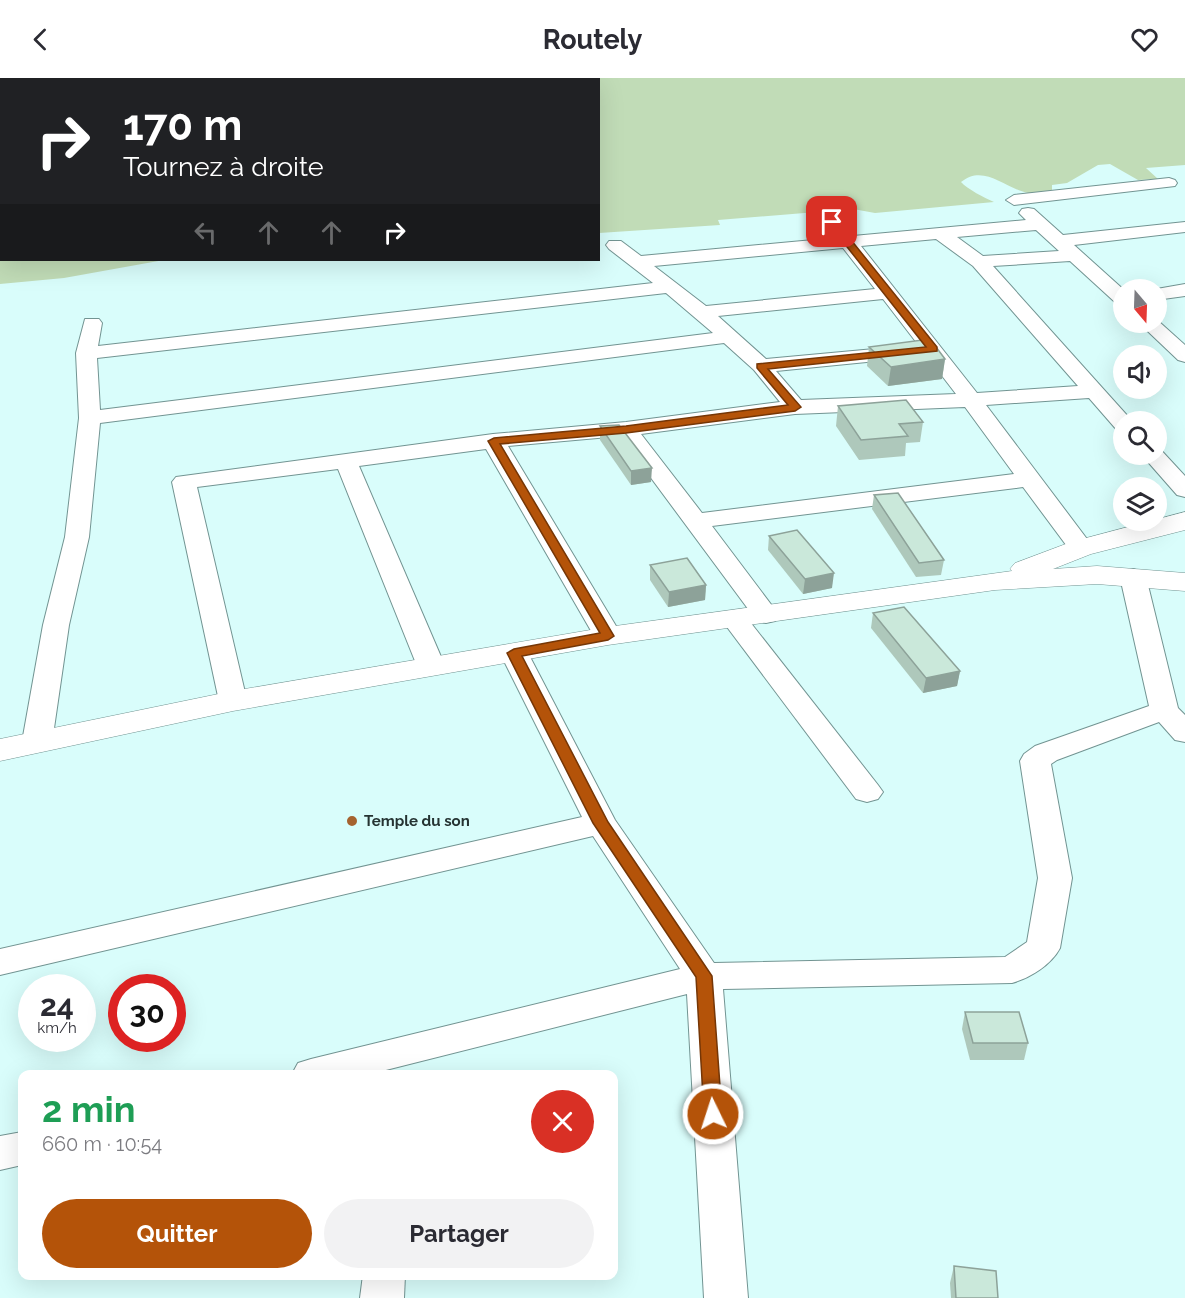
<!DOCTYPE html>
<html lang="fr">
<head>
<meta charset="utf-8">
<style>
  body { margin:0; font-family:Raleway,sans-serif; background:#f2f2f3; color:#2b2b33; height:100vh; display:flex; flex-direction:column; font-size:22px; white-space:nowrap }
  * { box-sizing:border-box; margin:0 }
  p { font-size:20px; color:#7c7c81 }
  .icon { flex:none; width:33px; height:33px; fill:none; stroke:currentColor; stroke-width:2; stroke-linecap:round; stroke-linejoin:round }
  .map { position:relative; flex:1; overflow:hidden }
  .panel { position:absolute; left:18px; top:992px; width:600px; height:210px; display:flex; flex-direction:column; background:#fff; border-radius:12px; box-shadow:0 6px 24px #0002 }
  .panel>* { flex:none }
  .top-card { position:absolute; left:0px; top:0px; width:600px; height:183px; box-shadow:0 6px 24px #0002; background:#202124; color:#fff; overflow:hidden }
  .needle { width:39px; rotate:161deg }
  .controls { position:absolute; left:1113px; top:201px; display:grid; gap:12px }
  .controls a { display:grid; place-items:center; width:54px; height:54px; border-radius:50%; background:#fff; box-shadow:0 6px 24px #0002; font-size:30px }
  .speed { position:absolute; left:18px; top:896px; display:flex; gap:12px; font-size:30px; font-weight:700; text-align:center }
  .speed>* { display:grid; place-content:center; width:78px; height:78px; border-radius:50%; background:#fff; box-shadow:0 6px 24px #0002; line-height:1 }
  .speed small { font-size:15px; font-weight:400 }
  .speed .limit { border:9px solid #d22; background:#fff; color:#111 }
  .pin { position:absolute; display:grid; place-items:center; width:51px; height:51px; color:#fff; margin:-26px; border-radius:12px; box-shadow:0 3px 9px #0006 }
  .me { position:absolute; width:66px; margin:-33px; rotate:356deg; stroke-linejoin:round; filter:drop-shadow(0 0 4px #0008) }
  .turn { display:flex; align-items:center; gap:21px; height:126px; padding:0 24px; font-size:27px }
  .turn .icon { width:78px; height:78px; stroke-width:2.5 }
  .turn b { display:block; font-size:42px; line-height:51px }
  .lanes { display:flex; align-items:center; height:57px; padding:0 24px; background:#0003; justify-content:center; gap:30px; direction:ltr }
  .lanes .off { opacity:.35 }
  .round { display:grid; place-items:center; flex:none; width:63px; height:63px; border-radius:32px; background:#f2f2f3 }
  .overview { display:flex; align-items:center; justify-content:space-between; height:102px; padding:0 24px }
  h1 { font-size:36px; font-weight:700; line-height:45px; color:#1e9e55 }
  .action { display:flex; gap:12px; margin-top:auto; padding:12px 24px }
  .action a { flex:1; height:69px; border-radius:36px; background:#b45309; color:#fff; font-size:24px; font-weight:700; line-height:69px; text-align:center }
  .action a+a { background:#f2f2f3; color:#2b2b33 }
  header { display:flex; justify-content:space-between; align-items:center; height:78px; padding:0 24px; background:#fff; font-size:27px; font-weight:700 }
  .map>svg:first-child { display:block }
</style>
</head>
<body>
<header><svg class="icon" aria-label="back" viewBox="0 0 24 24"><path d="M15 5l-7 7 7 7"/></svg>Routely<svg class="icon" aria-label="heart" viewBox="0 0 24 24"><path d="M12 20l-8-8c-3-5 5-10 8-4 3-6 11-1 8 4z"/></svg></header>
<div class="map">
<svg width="1185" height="1220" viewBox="0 0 1185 1220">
  <rect width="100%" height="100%" fill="#d9fdfb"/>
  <!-- green -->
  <g fill="#c1dcb7">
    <path d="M557 0H1185V87L1146 90 1158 101 1138 102 1110 86 1098 87 1067 105 1052 107V113C1045 114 1035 117 1028 115 1006 111 984 85 961 104 967 111 985 120 994 124L875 135 853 131 718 142 720 147 599 155 598 2H537Z"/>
    <polygon points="0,28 2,182 164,182 64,200 0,206"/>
  </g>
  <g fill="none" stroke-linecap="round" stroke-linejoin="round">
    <!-- street casing -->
    <g stroke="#729492" stroke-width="2">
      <g id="street">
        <polygon points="43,0 57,0 42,2"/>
        <rect x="141" y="0" width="14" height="2"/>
        <polygon points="1169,100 1175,102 1177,105 1175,108 1014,127 1006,122 1014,117"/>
        <path d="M1028 130 1034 131 1063 157 1185 144V154L1074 167 1124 212V228L1117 226 1070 183 993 188 1133 344H1124V353L1116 351 1089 320 986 327 1090 465 1094 470 1090 475 1081 478 1072 475 1023 409 712 448 779 537 775 543 766 545 757 543 620 358 508 368 622 558 618 564 608 566 598 564 594 558 486 371 359 388 445 588 441 594 431 596 421 594 417 588 338 391 197 409 247 623 243 629 233 632 223 629 219 623 172 404 176 399 493 356 626 344 780 324 754 292 724 265 100 345 89 459 69 547 52 664 48 671 37 673 26 671 22 664 43 547 65 459 79 340 76 275 85 241H99L102 245 98 268 653 205 609 171 606 167 609 163H621L641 178 835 160 823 144 826 140C840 137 845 149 853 158L1026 142 1019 135 1022 131ZM1036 152 1059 173 983 178 957 159ZM936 161 973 188 1078 308 977 315 861 168ZM843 170 875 211 706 228 654 188ZM666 215 713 255 100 332 97 280ZM883 221 956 316 801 322 776 293 907 280 914 278 917 274 914 270 907 268 766 281 718 238ZM965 329 1014 396 702 435 641 356 795 336Z"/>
        <polygon points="1185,206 1185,218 1156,222 1156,212 1151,212"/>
        <polygon points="1156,241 1185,267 1185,284 1178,282 1138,244 1156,244"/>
        <polygon points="1156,370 1160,371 1185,398 1185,419 1177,417 1141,376 1156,376"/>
        <path d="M1133 491 1142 494 1146 499 1178 630 1185 637V664L1175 662 1159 644 1057 682 1051 686 1072 800 1060 870C1051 887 1030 900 1012 905L723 911 748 1220H704L687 916 370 996H292L298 985 311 981 680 891 593 758 0 897V871L582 739 500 575 504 569 514 567 524 569 528 575 615 742 714 885 1005 879 1027 864 1038 800 1020 683 1024 676 1035 668 1149 628 1120 499 1124 494Z"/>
        <polygon points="734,533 743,535 878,707 883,714 878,721 867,724 856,721 721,541 725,535"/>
        <polygon points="22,1054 22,1087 0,1092 0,1058"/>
        <polygon points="363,1197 405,1197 404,1220 360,1220"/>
      </g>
    </g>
    <!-- secondary casing -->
    <g stroke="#729492" stroke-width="1">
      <polygon id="secondary" points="1185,434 1185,452 1091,476 1053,491 1097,488 1185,495 1185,513 1097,506 995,512 608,567 233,633 0,683 0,661 233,613 608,549 1012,493 1010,491 1015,485 1071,464"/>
    </g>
    <!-- street -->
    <use href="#street" fill="#fff" fill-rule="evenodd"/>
    <!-- secondary -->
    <use href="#secondary" fill="#fff" fill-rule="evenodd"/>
  </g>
  <!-- wall -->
  <g fill="#aec8bb">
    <polygon points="869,269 945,281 942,301 888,308 867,288"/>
    <polygon points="838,328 923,344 920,364 906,365 905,378 859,382 836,348"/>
    <polygon points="600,348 651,404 631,407 600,362"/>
    <polygon points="874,417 944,482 941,497 916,499 872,431"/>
    <polygon points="769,458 832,510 803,516 768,472"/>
    <polygon points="650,487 706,507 705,522 668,529 650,502"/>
    <polygon points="873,535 960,593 957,608 923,615 871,550"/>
    <polygon points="965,934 1028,965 1024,982 970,982 962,951"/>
    <polygon points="954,1188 998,1220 951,1220 950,1205"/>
  </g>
  <!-- shaded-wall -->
  <g fill="#8da299">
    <polygon points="945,281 942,301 888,308 891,289"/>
    <polygon points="652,390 651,404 631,407 631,393"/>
    <polygon points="834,495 832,510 803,516 805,501"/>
    <polygon points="706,507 705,522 668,529 669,514"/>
    <polygon points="960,593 957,608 923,615 926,600"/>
  </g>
  <!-- building -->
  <g fill="#cae8da" stroke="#8da299" stroke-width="1.5">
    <polygon points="930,261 945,281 891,289 869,269"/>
    <polygon points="906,322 923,344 899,346 908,358 861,362 838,328"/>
    <polygon points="619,347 652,390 631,393 600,348"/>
    <polygon points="898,415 944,482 919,485 874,417"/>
    <polygon points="797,452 834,495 805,501 769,458"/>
    <polygon points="687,480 706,507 669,514 650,487"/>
    <polygon points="904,529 960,593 926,600 873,535"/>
    <polygon points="965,934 1019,934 1028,965 973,965"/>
    <polygon points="954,1188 996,1193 998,1220 956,1220"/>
  </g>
  <!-- route -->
  <polygon fill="#b45309" stroke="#753606" stroke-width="1.5" points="829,142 835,142 937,269 937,273 768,291 801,329 795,333 626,355 500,366 614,558 608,562 522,578 608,744 712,898 722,1036 720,1041 713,1043 707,1041 704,1036 696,899 593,745 507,575 514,571 600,555 488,363 494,360 626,348 788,327 757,290 757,286 926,269 829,146"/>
  <!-- markers -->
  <circle fill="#a5632f" stroke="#d9fdfb" stroke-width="2" cx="352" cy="743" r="6"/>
  <g text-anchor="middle" stroke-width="5" stroke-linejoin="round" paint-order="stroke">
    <!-- poi labels -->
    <g font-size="15" font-weight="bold" fill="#253332" stroke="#d9fdfb" text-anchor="start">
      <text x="364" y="748">Temple du son</text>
    </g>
  </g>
</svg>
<div class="controls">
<a><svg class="needle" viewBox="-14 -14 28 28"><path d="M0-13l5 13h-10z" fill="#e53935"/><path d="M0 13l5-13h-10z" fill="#7c7c81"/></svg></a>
<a><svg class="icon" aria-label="sound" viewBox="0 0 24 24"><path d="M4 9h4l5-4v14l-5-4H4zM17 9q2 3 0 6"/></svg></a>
<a><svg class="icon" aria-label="search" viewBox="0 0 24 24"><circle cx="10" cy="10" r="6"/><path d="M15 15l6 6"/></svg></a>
<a><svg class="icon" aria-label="layers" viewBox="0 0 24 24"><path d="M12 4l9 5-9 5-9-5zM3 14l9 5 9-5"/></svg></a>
</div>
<div class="speed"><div>24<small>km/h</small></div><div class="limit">30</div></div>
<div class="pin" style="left:832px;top:144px;background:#d93025"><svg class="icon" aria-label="arrive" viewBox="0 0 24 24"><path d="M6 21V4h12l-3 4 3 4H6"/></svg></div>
<svg class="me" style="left:713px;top:1036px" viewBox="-20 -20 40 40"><circle r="17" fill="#b45309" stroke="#fff" stroke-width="3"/><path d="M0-11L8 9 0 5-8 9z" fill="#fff"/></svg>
<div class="top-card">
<div class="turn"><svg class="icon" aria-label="right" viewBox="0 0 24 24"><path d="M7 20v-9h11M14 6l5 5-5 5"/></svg><div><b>170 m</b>Tournez à droite</div></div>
<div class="lanes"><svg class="icon off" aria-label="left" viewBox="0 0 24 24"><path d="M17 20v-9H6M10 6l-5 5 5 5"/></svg><svg class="icon off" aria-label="ahead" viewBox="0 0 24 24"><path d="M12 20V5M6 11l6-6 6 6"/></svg><svg class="icon off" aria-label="ahead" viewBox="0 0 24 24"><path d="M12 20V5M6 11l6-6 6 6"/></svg><svg class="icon" aria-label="right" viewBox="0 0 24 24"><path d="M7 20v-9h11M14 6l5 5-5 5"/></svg></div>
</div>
<section class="panel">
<div class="overview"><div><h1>2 min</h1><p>660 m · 10:54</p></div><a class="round" style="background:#d93025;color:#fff"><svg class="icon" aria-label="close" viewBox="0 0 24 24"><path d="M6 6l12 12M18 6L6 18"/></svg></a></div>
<div class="action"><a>Quitter</a><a>Partager</a></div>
</section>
</div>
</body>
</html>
